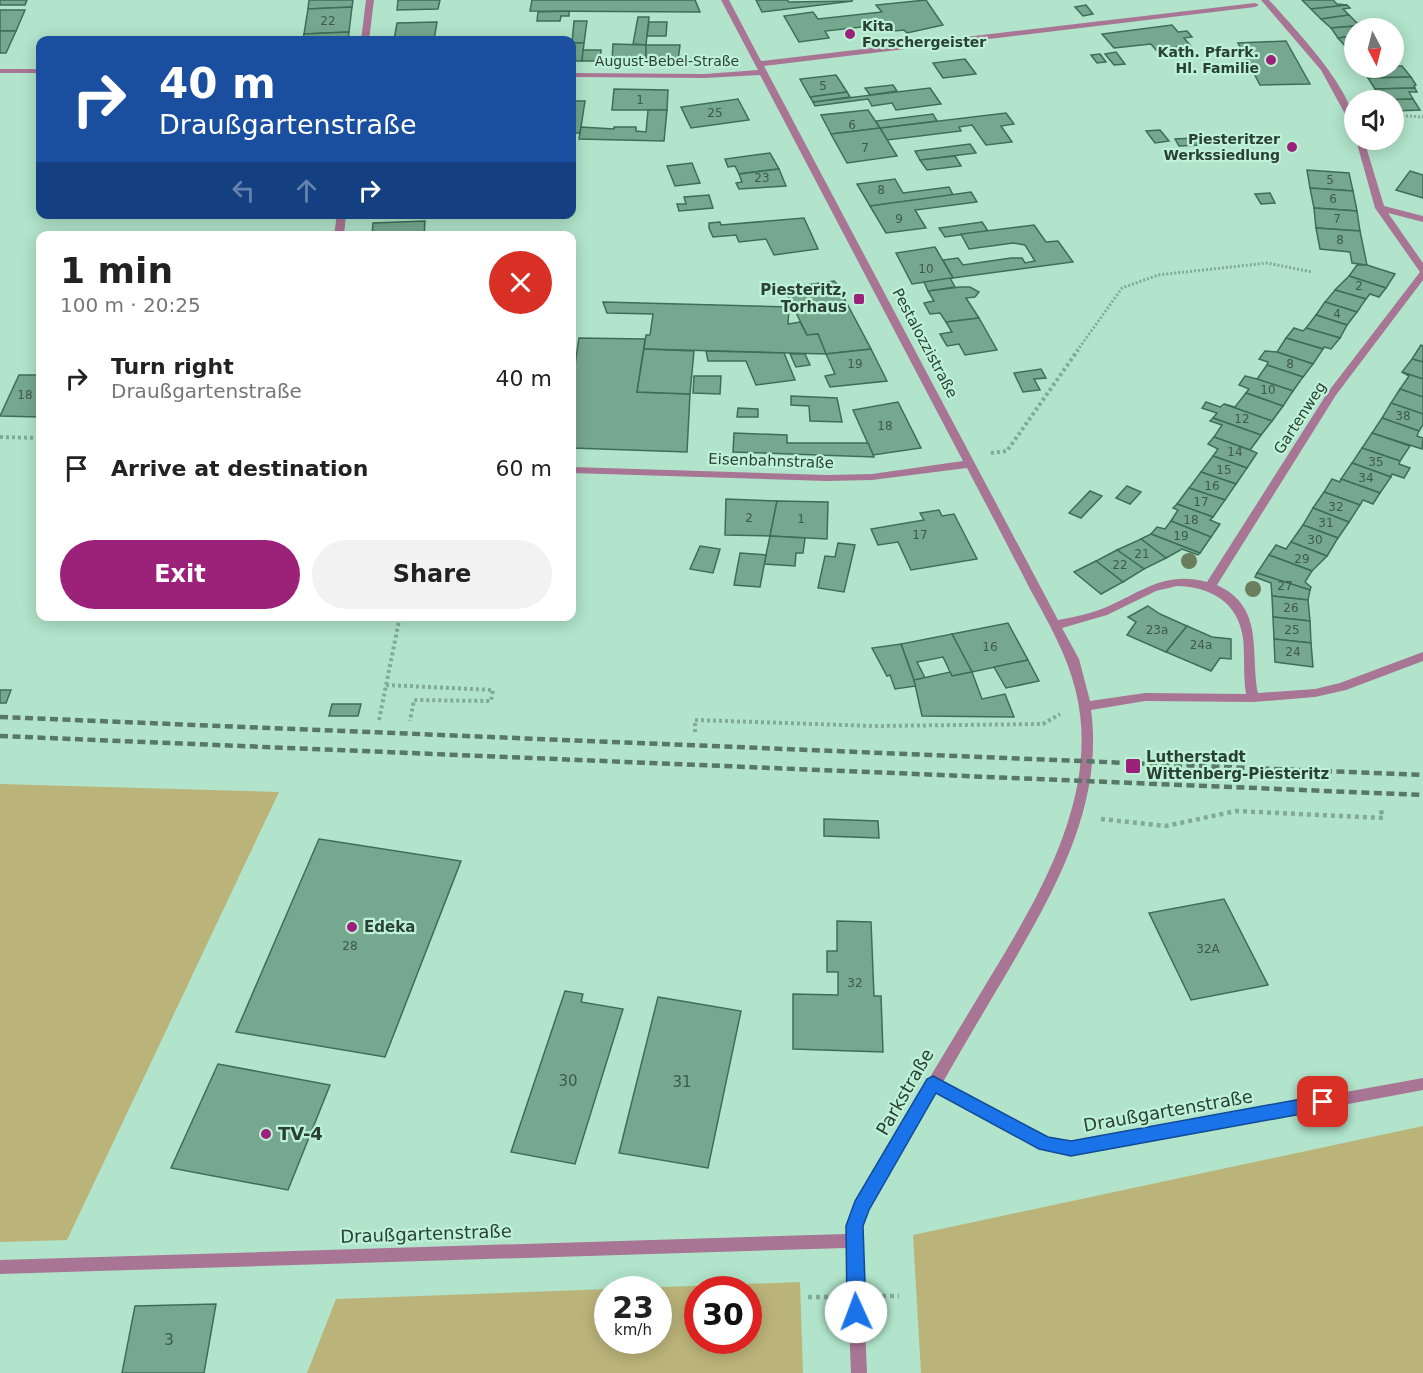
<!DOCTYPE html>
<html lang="en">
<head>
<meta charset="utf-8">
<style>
  body { margin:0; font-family:"DejaVu Sans",sans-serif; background:#f2f2f2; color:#222; height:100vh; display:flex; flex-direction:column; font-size:22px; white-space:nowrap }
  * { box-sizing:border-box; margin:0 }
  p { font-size:20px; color:#767676 }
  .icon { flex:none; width:33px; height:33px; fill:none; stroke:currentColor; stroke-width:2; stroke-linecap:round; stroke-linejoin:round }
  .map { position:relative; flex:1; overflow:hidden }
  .drawer { position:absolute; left:36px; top:231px; width:540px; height:390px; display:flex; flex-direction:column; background:#fff; border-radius:12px; box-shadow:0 3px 15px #0003 }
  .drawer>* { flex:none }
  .top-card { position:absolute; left:36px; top:36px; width:540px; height:183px; border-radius:12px; box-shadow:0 3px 15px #0003; background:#1a4fa0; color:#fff; overflow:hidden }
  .needle { width:39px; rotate:173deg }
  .controls { position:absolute; left:1344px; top:18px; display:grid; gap:12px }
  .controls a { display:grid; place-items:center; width:60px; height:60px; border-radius:50%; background:#fff; box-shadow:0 3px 15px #0003; font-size:30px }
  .speed { position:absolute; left:594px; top:1276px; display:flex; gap:12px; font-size:30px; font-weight:700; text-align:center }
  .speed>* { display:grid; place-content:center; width:78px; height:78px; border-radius:50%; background:#fff; box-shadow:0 3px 15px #0003; line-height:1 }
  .speed small { font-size:15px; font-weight:400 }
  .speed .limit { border:9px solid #d22; background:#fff; color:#111 }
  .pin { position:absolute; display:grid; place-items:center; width:51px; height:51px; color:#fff; margin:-26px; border-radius:12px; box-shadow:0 3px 9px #0006 }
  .me { position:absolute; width:66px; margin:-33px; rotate:358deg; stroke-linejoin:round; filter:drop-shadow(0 0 4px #0008) }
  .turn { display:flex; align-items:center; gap:21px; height:126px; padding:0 24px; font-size:27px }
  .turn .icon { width:78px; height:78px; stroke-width:2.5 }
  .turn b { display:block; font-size:42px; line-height:51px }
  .lanes { display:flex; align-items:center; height:57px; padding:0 24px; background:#0003; justify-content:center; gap:30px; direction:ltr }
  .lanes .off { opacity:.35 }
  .round { display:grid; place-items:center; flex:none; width:63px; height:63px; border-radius:32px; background:#f2f2f2 }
  .head { display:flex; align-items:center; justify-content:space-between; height:102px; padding:0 24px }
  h1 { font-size:36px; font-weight:700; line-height:45px }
  .cta { display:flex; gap:12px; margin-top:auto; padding:12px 24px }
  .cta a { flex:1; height:69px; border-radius:36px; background:#9b2179; color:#fff; font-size:24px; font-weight:700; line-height:69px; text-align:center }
  .cta a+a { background:#f2f2f2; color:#222 }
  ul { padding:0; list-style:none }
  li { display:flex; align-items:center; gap:18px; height:90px; padding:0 24px }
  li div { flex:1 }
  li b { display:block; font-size:22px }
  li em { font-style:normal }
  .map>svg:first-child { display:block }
</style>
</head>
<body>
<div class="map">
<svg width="1423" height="1373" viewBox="0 0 1423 1373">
  <rect width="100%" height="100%" fill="#b1e4ca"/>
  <!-- green -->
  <g fill="#bbb47a" fill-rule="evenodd">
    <polygon points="0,784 279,792 67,1240 0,1242"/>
    <polygon points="1423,1126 1423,1373 921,1373 913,1235"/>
    <path d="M800 1282 803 1373H307L336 1299ZM608 1290H658V1341H608ZM698 1290H748V1341H698Z"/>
  </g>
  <!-- building -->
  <g fill="#76a88f" stroke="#3e6e57" stroke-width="1.5">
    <polygon points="0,0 27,0 25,5 0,5"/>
    <polygon points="309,0 353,0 352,7 308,9"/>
    <polygon points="398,0 440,0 438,9 397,10"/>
    <polygon points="532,0 695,0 700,12 530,11"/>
    <polygon points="756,0 787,0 789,2 853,1 762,12"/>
    <polygon points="926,0 943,25 907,33 904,30 894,31 889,24 825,31 829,38 799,42 784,16 813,12 818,19 882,12 876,5"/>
    <polygon points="1302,0 1333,0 1337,4 1347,5 1311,9"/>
    <polygon points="1086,5 1093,14 1083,16 1075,7"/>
    <polygon points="1347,5 1350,8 1343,9 1349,15 1321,19 1311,9"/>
    <polygon points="352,7 349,32 304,34 308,9"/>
    <polygon points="0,10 25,10 16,31 0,31"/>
    <polygon points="569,11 569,16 561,16 560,21 537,21 538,12"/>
    <polygon points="1349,15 1357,23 1364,22 1368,25 1331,28 1321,19"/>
    <polygon points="638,17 649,17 646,45 633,44"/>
    <polygon points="574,21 587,21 584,43 572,43"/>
    <polygon points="437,22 434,40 394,40 397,23"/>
    <polygon points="649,22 667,22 666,36 647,36"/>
    <polygon points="1172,25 1178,32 1187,31 1192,37 1184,38 1190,45 1156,50 1151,44 1114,48 1102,34"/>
    <polygon points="1368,25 1371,28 1354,28 1354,36 1338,38 1331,28"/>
    <polygon points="0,31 16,31 6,53 0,53"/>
    <polygon points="349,32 348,40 303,40 304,34"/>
    <polygon points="1354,36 1354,47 1346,47 1338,38"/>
    <polygon points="115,39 177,39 115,40"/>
    <polygon points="177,39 238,39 176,40"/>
    <polygon points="238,39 300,39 238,40"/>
    <polygon points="1286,41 1310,84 1260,85 1238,43"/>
    <polygon points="572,43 584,43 582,61 572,61"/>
    <polygon points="613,44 646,45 646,61 612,61"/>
    <polygon points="646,45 680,45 678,61 646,61"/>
    <polygon points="583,50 601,50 600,61 582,61"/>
    <polygon points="1116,52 1125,64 1114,65 1105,54"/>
    <polygon points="1100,54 1106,62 1097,63 1091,55"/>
    <polygon points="965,59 976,74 943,78 933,63"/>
    <polygon points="1394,66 1402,66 1411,77 1368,78 1362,68"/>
    <polygon points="836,75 847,92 810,97 800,79"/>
    <polygon points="1411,77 1416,85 1414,86 1415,88 1375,89 1368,78"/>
    <polygon points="893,85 897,91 870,95 865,88"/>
    <polygon points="930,88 941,104 896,110 892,103 872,106 868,99 815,106 813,102"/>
    <polygon points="1415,88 1417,92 1409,92 1413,99 1381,100 1375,89"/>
    <polygon points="614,89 668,90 667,110 612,110"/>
    <polygon points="847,92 850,97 813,102 810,97"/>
    <polygon points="738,99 749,120 691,128 681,107"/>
    <polygon points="1413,99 1420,110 1394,111 1394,100 1381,100"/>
    <polygon points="572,101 585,101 580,133 572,133"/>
    <polygon points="648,110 667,110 664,141 579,139 581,127 614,129 614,127 636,127 636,131 646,132"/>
    <polygon points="868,110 880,128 831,134 821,115"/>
    <polygon points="1006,113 1014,124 1001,126 1012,142 986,145 972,125 959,127 961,131 887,140 880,128"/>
    <polygon points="933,114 937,121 880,128 876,121"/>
    <polygon points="880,128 897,156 847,163 831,134"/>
    <polygon points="1160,130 1169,141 1155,143 1146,131"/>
    <polygon points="1195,138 1199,145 1179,146 1175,139"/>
    <polygon points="970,144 976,153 920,160 915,151"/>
    <polygon points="770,153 779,169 739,174 735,166 728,167 725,159"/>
    <polygon points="955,156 961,166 927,170 920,160"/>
    <polygon points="692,163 700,183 675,186 667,166"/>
    <polygon points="779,169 786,186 739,189 736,183 742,182 739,174"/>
    <polygon points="1307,170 1349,173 1353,191 1310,188"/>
    <polygon points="1410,171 1423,175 1423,198 1396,190"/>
    <polygon points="895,179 903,193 949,187 953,195 870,206 857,184"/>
    <polygon points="1310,188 1353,191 1357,211 1314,208"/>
    <polygon points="971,192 977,202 915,210 926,228 886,233 870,206"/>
    <polygon points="1270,193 1275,203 1261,204 1255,194"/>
    <polygon points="709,195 713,208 679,211 677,204 686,204 684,197"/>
    <polygon points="1314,208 1357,211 1360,231 1316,228"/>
    <polygon points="804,218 818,249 774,255 766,239 739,242 736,235 713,237 709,228 709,223 720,222 721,225"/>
    <polygon points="425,221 424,236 372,236 373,223"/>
    <polygon points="982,222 988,231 945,237 939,228"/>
    <polygon points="1034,225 1046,242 1058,241 1073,262 953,278 943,260 958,258 963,265 1011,258 1022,258 1025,263 1035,261 1025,245 1013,243 969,249 961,234"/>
    <polygon points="1316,228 1360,231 1367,265 1352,263 1350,252 1320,249"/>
    <polygon points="935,247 953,278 912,284 896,253"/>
    <polygon points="1357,265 1367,265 1395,274 1386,288 1349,276"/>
    <polygon points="1349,276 1386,288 1379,297 1370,294 1366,299 1335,290"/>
    <polygon points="950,278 955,287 928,291 924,282"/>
    <polygon points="834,281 836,283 871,349 826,354 818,334 807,335 784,288"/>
    <polygon points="960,287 970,287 979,292 975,297 966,298 979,318 946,322 940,313 930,314 924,303 934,301 928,291"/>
    <polygon points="1335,290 1366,299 1357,312 1325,302"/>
    <polygon points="603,302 789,307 788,324 800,322 807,335 818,334 826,354 644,349 646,335 650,335 653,314 607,313"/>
    <polygon points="1325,302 1357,312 1347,325 1316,315"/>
    <polygon points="1316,315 1347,325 1340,338 1306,328"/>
    <polygon points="979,318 997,350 965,355 959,344 947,346 940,334 952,332 946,322"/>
    <polygon points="1294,328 1303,331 1306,328 1340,338 1331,349 1324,347 1323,349 1286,338"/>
    <polygon points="579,338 645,339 637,392 690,394 687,452 572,448 572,385"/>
    <polygon points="1286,338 1323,349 1313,364 1277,352"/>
    <polygon points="1421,345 1423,346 1423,362 1412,359"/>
    <polygon points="644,349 694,351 690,394 637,392"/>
    <polygon points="871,349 887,381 830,387 825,376 835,374 826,354"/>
    <polygon points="706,351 784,353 795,380 756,385 746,361 708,361"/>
    <polygon points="1265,351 1277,352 1313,364 1303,377 1267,365 1268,362 1259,359"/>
    <polygon points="790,354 805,354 810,365 796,367"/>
    <polygon points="1412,359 1423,362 1423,379 1402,372"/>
    <polygon points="1267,365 1303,377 1293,391 1257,379"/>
    <polygon points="1041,369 1046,378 1034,379 1040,390 1023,392 1014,373"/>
    <polygon points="1402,372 1423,379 1423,397 1400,389 1409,376"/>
    <polygon points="19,375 40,375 40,417 0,416"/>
    <polygon points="694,376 721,376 720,394 693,393"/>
    <polygon points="1245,376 1257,379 1293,391 1283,406 1246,393 1249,389 1239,385"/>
    <polygon points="1400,389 1423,397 1423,414 1391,403"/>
    <polygon points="1246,393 1283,406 1272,421 1224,404 1235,407"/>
    <polygon points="791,396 837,398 842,422 810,421 809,406 791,405"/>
    <polygon points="898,402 921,448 873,455 853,410"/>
    <polygon points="1206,402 1220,407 1224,404 1272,421 1261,435 1213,418 1217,413 1202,408"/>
    <polygon points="1391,403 1423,414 1423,425 1419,431 1382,418"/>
    <polygon points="738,408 758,409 758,417 737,417"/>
    <polygon points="1213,418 1261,435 1250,450 1214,437 1222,425 1210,421"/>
    <polygon points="1382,418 1419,431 1417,436 1423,438 1422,449 1372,433"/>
    <polygon points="734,433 787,435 787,443 868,443 874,457 733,452"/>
    <polygon points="1372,433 1410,446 1400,461 1362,448"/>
    <polygon points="1214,437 1250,450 1257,453 1247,468 1213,456 1218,449 1208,444"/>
    <polygon points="1362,448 1400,461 1399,464 1410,468 1404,478 1392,474 1391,477 1352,463"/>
    <polygon points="1213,456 1247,468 1236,484 1201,472"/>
    <polygon points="1352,463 1391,477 1380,493 1341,479"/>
    <polygon points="1201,472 1236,484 1225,500 1189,488"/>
    <polygon points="1332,479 1340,482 1341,479 1380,493 1373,504 1363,500 1360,505 1324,492"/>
    <polygon points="1127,486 1141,492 1130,504 1116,498"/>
    <polygon points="1189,488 1225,500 1213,517 1177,504"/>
    <polygon points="1090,491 1102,496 1081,518 1069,513"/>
    <polygon points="1324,492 1360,505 1349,522 1313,508"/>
    <polygon points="726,499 777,501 770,536 725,535"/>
    <polygon points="777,501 828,502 827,539 770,536"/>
    <polygon points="1177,504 1213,517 1210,520 1220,524 1211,537 1171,521 1178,510 1173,508"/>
    <polygon points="1313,508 1349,522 1338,538 1303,525"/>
    <polygon points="939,510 942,516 954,514 977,559 911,570 898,542 878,545 871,529 924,520 920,513"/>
    <polygon points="1171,521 1211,537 1200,553 1151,534 1157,527 1165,529"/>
    <polygon points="1303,525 1338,538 1327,556 1291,542"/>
    <polygon points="1151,534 1200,553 1198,555 1182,549 1166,558 1141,539"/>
    <polygon points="770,536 805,538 803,553 796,553 795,566 764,564"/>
    <polygon points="1141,539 1166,558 1144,569 1117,550"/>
    <polygon points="1291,542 1327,556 1312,571 1269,555 1276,545 1286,549"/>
    <polygon points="838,543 855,545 844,592 818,588 825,556 835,557"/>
    <polygon points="700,546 720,549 713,573 690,569"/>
    <polygon points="1117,550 1144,569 1123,582 1096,561"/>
    <polygon points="740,553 766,555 760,587 734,585"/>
    <polygon points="1269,555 1312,571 1305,582 1311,587 1310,590 1257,573"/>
    <polygon points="1096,561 1123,582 1101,594 1074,572"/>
    <polygon points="1257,573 1310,590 1308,600 1272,596 1271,583 1255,577"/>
    <polygon points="1272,596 1308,600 1310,621 1273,617"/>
    <polygon points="1148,606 1160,614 1187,626 1166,652 1127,635 1136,622 1128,617"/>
    <polygon points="1273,617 1310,621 1311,643 1274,639"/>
    <polygon points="1008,623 1028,660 972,672 952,634"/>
    <polygon points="1187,626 1212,637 1231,639 1231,659 1220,658 1211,671 1166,652"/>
    <polygon points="952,634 972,672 952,676 943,657 917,662 925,678 914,680 901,644"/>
    <polygon points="1274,639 1311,643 1313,667 1275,662"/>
    <polygon points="901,644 916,686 895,689 890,675 887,676 872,648"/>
    <polygon points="1028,660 1039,681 1006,688 994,667"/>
    <polygon points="950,672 952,676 972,672 982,699 1005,694 1014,717 922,716 914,680"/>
    <polygon points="0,690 11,690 6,703 0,703"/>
    <polygon points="332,704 361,704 358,716 329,716"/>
    <polygon points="824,819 878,821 879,838 824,836"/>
    <polygon points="319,839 461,861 385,1057 236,1032"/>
    <polygon points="1224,899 1268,985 1191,1000 1149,913"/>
    <polygon points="837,921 871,922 874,996 881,996 883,1052 793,1049 793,994 838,995 838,972 827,972 827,951 837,951"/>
    <polygon points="565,991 583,994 581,1002 623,1009 575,1164 511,1152"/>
    <polygon points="658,997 741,1011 708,1168 619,1153"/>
    <polygon points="218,1064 330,1085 288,1190 171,1168"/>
    <polygon points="216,1304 204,1373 122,1373 135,1306"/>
  </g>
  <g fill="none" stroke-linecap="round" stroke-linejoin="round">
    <!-- path-far2 -->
    <g stroke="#82aa95" stroke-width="3" stroke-dasharray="2 2" stroke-linecap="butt">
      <polyline points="1394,115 1423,117"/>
      <polyline points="1077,351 1122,288 1158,275 1267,263 1312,272"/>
    </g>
    <!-- path-far1 -->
    <g stroke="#82aa95" stroke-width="4" stroke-dasharray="3 3" stroke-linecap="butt">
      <polyline points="0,437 40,438"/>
      <polyline points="991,453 1007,451 1078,350"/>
      <polyline points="386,685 493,690 491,701 414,700 410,721"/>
      <polyline points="379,720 400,616"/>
      <polyline points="695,732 695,720 874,726 1043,724 1060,714"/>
    </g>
    <!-- path -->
    <g stroke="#82aa95" stroke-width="4.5" stroke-dasharray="4 4" stroke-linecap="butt">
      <polyline points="1101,819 1166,826 1236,811 1383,818 1380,807"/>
      <polyline points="882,1296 899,1296"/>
      <polyline points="808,1297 830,1297"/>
    </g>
    <!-- street -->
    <g fill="#a97595" fill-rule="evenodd">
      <polygon points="366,0 374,0 369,40 361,40"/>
      <path d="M721 0H729L761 61 1255 3 1259 5 1255 7 764 66 1058 620C1076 617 1093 613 1109 606 1144 590 1166 571 1207 582L1328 392 1420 272 1375 208 1356 140H1364L1384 206 1423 216V222L1388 213 1423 263V280L1336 395 1217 585C1265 607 1250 652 1258 693L1315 689 1340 683 1423 652V661L1346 690 1315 697 1253 702 1145 701 1091 710C1104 805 1054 892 1008 971 986 1008 964 1045 943 1082L1048 1137 1071 1142 1423 1078V1090L1071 1156 1040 1148 936 1093 868 1210 862 1226 861 1241 867 1373H851L846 1248 0 1274V1260L846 1234V1226L856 1202C892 1141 928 1080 965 1019 1021 924 1104 809 1076 692 1067 654 1048 622 1030 589 1009 548 988 508 967 468L872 480 827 481 572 473V467L827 475 872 474 963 461 760 75 705 78 572 77V73L705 74 758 70ZM1177 586C1211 587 1238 602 1243 638 1245 656 1243 675 1246 694L1145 693 1090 701 1079 659 1062 628 1107 615 1156 591Z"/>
      <path d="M1261 0H1269C1293 27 1354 90 1354 125L1350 123 1321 70Z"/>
      <rect x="0" y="69" width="40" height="4"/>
      <polygon points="337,214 346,214 344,236 334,236"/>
    </g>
    <!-- rail -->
    <g stroke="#587767" stroke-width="4.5" stroke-dasharray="8 4.5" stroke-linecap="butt">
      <polyline points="0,717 1423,775"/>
      <polyline points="0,736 1423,795"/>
    </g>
  </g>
  <!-- trees -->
  <g fill="#6a7e5c">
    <circle cx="1189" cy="561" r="8"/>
    <circle cx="1253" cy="589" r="8"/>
  </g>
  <!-- route -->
  <polygon fill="#1a73e8" stroke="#114b97" stroke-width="1.5" points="933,1076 1048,1137 1071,1141 1323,1095 1329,1097 1332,1102 1329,1107 1323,1110 1071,1156 1039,1149 936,1093 869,1210 863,1226 866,1312 863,1319 856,1321 850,1319 847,1312 846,1226 855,1201 927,1079"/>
  <!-- markers -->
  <g fill="#9b2179" stroke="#bef2d7" stroke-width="2">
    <circle cx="850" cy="34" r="6"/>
    <circle cx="1271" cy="60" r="6"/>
    <circle cx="1292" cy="147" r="6"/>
    <rect x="853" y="293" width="12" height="12" rx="3"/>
    <rect x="1125" y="758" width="16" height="16" rx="3"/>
    <circle cx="352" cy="927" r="6"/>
    <circle cx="266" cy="1134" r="6"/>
  </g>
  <g text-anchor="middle" stroke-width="4.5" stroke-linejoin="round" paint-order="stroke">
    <!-- number labels -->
    <g font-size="12" fill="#3e5a4c">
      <text x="328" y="25">22</text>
      <text x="823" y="90">5</text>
      <text x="640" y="104">1</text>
      <text x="715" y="117">25</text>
      <text x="852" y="129">6</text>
      <text x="865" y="152">7</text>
      <text x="762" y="182">23</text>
      <text x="1330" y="184">5</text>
      <text x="881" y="194">8</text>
      <text x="1333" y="203">6</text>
      <text x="899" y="223">9</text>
      <text x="1337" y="223">7</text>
      <text x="1340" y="244">8</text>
      <text x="926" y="273">10</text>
      <text x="1359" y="290">2</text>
      <text x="1337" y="318">4</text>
      <text x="855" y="368">19</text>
      <text x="1290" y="368">8</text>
      <text x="1268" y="394">10</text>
      <text x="25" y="399">18</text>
      <text x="1403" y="420">38</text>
      <text x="1242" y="423">12</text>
      <text x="885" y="430">18</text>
      <text x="1235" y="456">14</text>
      <text x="1376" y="466">35</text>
      <text x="1224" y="474">15</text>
      <text x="1366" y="482">34</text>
      <text x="1212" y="490">16</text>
      <text x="1201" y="506">17</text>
      <text x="1336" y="511">32</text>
      <text x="749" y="522">2</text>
      <text x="801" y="523">1</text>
      <text x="1191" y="524">18</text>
      <text x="1326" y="527">31</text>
      <text x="920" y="539">17</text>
      <text x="1181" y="540">19</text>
      <text x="1315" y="544">30</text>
      <text x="1142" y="558">21</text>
      <text x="1302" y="563">29</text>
      <text x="1120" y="569">22</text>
      <text x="1285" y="590">27</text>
      <text x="1291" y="612">26</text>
      <text x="1157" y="634">23a</text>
      <text x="1292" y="634">25</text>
      <text x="1201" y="649">24a</text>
      <text x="990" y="651">16</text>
      <text x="1293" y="656">24</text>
      <text x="350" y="950">28</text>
      <text x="1208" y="953">32A</text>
      <text x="855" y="987">32</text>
    </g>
    <!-- far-poi labels -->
    <g font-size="14" font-weight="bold" fill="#2b4035" stroke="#bef2d7" text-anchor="end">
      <text x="862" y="31" text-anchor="start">Kita<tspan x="862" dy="16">Forschergeister</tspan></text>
      <text x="1259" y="57">Kath. Pfarrk.<tspan x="1259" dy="16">Hl. Familie</tspan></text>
      <text x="1280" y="144">Piesteritzer<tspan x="1280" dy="16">Werkssiedlung</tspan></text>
    </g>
    <!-- far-street labels -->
    <g font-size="14" fill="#2b4035" stroke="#bef2d7">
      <text x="667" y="66">August-Bebel-Straße</text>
    </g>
    <!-- poi labels -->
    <g font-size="15" font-weight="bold" fill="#2b4035" stroke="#bef2d7" text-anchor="start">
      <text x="847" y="295" text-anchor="end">Piesteritz,<tspan x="847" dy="17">Torhaus</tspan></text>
      <text x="1146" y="762">Lutherstadt<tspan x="1146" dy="17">Wittenberg-Piesteritz</tspan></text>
      <text x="364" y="932">Edeka</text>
    </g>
    <!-- street labels -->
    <g font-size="15" fill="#2b4035" stroke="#bef2d7">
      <text transform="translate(925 343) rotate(62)" y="5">Pestalozzistraße</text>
      <text transform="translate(1300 418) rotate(-57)" y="5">Gartenweg</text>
      <text transform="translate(771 461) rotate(2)" y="5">Eisenbahnstraße</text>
    </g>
    <!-- near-number labels -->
    <g font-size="15" fill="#3e5a4c">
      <text x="568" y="1086">30</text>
      <text x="682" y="1087">31</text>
      <text x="169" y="1345">3</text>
    </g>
    <!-- near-street labels -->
    <g font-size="18" fill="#2b4035" stroke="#bef2d7">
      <text transform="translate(905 1092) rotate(-60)" y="6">Parkstraße</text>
      <text transform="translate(1168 1111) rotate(-10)" y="6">Draußgartenstraße</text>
      <text transform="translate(426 1234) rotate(-2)" y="6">Draußgartenstraße</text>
    </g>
    <!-- near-poi labels -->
    <g font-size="18" font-weight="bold" fill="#2b4035" stroke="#bef2d7" text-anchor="start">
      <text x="278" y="1140">TV-4</text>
    </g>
  </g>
</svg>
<div class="controls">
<a><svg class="needle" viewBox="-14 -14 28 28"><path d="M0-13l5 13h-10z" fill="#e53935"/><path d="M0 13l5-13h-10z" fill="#767676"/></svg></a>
<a><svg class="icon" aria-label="sound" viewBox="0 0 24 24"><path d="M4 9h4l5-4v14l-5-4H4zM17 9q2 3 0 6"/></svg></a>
</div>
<div class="speed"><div>23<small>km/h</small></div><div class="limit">30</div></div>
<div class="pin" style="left:1323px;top:1102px;background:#d93025"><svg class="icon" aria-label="arrive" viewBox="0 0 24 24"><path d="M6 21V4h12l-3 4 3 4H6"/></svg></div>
<svg class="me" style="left:856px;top:1312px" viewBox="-20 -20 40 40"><circle r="19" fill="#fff"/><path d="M0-13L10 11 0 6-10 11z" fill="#1a73e8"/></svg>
<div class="top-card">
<div class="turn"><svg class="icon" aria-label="right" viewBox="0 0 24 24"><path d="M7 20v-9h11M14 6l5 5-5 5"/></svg><div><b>40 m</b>Draußgartenstraße</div></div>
<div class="lanes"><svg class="icon off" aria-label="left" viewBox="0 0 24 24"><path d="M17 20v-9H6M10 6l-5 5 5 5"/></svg><svg class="icon off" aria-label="ahead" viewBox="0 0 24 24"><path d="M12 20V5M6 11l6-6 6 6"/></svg><svg class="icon" aria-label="right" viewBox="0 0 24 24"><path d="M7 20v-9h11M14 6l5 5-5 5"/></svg></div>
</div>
<section class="drawer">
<div class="head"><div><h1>1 min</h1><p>100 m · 20:25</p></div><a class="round" style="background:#d93025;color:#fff"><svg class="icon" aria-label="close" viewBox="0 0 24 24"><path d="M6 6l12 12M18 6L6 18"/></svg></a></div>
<ul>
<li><svg class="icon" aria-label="right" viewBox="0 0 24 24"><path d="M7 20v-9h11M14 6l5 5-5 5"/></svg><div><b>Turn right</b><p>Draußgartenstraße</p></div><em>40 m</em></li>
<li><svg class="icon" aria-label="arrive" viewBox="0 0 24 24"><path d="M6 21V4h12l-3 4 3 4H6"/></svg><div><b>Arrive at destination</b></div><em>60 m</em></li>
</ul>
<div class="cta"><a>Exit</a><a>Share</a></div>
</section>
</div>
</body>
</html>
